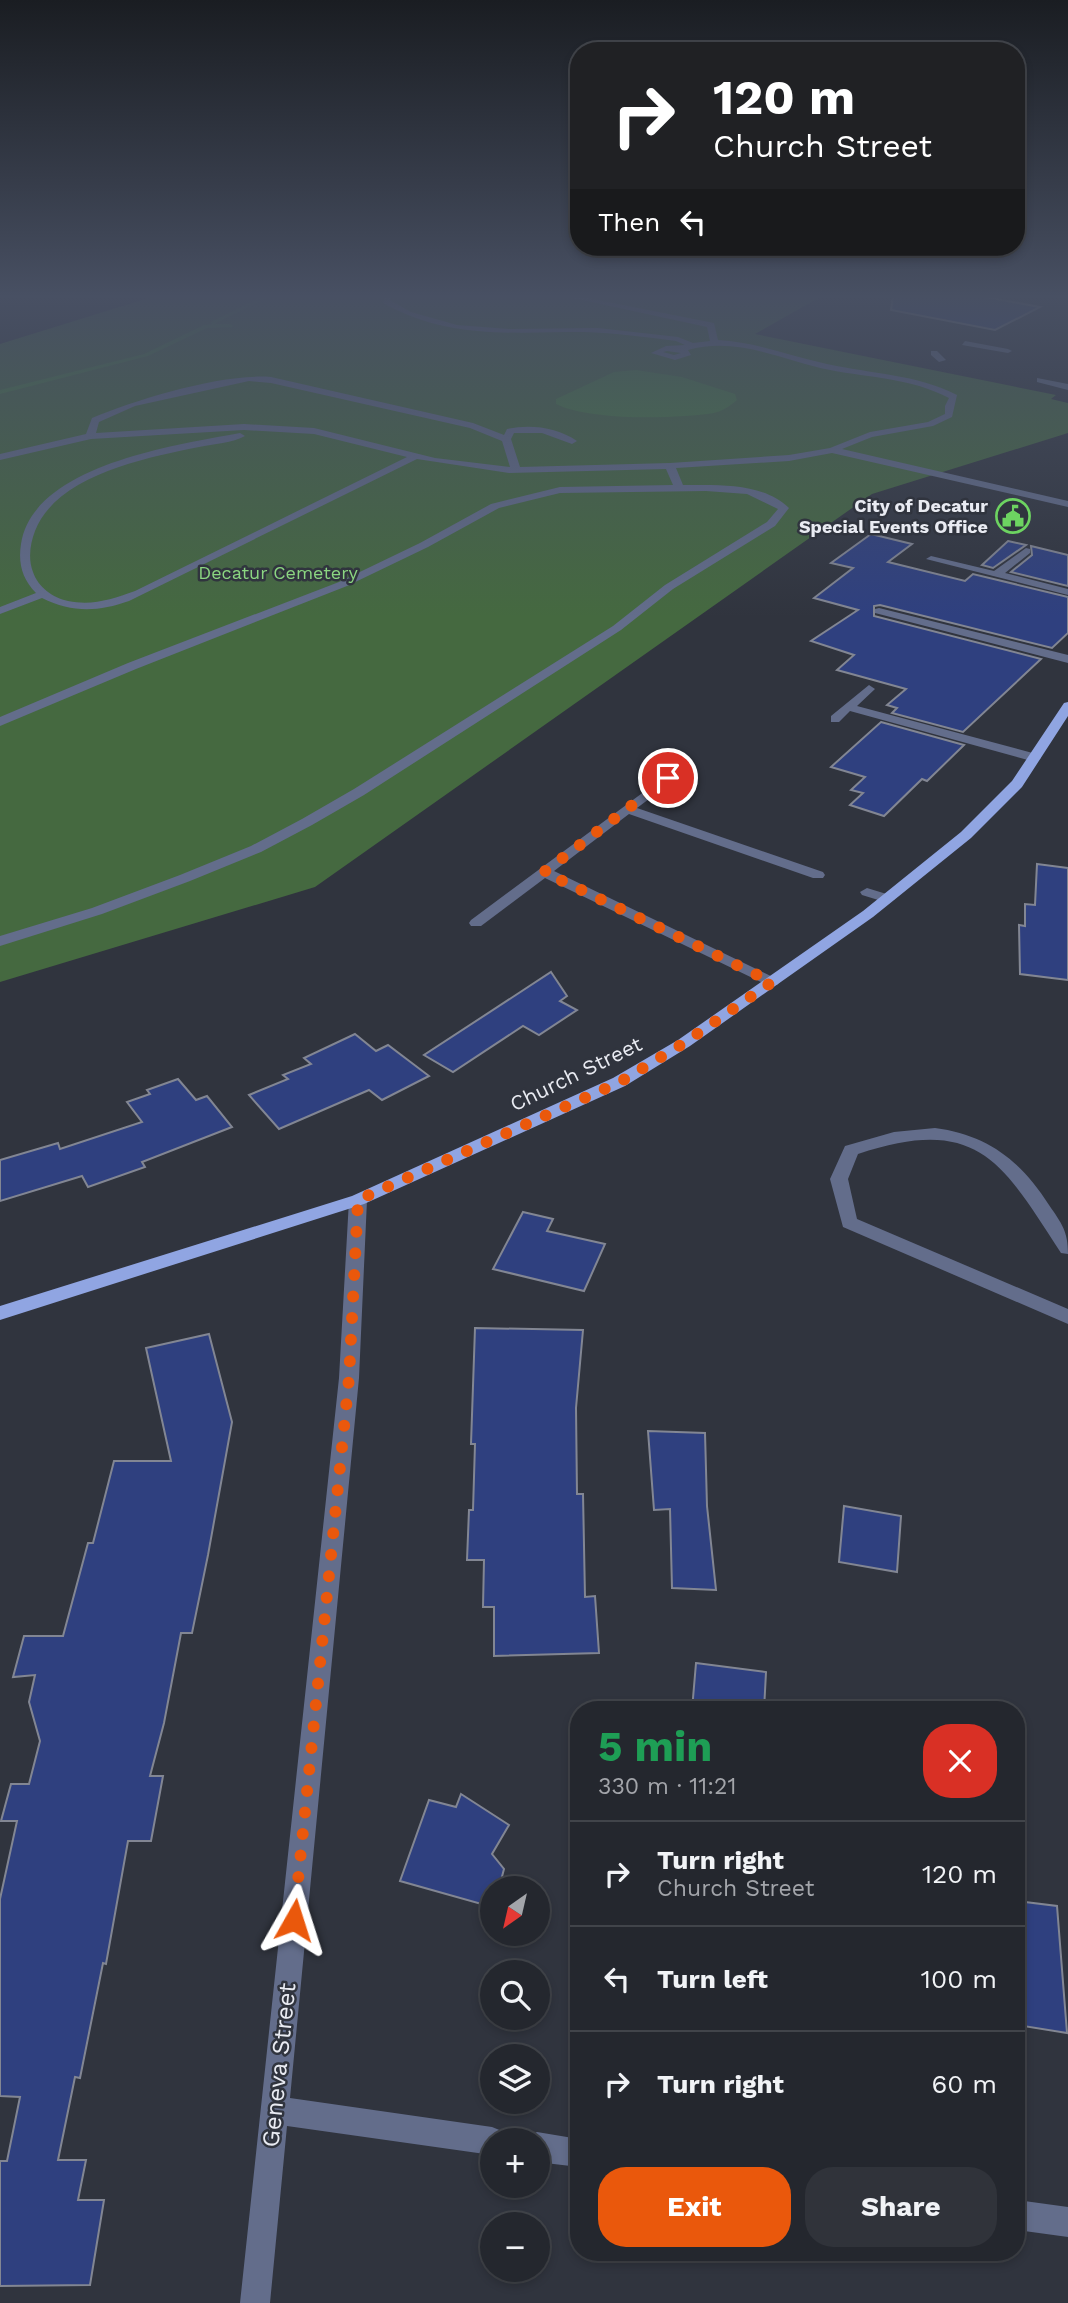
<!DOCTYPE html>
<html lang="en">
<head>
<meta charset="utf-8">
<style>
  body { margin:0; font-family:"Work Sans",sans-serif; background:#30333a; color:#f1f3f6; height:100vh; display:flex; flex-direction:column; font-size:26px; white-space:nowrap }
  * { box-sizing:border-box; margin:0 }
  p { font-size:23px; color:#a3a5aa }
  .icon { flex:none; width:38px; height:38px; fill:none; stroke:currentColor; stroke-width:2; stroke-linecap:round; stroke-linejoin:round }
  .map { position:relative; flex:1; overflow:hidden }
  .sheet { position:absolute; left:570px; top:1701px; width:455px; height:560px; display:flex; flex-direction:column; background:#24272e; border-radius:28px; box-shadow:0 4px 10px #0003,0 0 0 2px #41444a }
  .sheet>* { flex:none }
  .guide { position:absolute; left:570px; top:42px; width:455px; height:214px; border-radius:28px; box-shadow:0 4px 10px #0003,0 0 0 2px #41444a; background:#202124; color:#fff; overflow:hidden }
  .needle { width:46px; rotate:214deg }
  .fabs { position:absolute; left:480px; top:1876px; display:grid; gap:14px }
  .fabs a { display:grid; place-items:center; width:70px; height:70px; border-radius:50%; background:#24272e; box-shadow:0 4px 10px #0003,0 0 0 2px #41444a; font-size:35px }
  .pin { position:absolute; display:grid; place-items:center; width:60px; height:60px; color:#fff; margin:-30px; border:4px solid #fff; border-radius:50%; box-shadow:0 2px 7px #0007 }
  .me { position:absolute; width:77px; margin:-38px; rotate:6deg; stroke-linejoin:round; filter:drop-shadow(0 0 5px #0008) }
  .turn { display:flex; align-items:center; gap:24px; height:147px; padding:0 28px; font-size:32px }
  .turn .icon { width:91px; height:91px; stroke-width:2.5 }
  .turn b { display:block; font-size:49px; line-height:60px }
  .then { display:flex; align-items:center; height:66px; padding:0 28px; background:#0003; gap:14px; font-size:26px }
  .round { display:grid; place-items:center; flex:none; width:74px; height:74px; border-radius:28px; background:#30333a }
  .overview { display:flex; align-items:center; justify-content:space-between; height:119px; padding:0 28px }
  h1 { font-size:42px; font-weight:700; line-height:52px; color:#1e9e55 }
  .action { display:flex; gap:14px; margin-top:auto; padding:14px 28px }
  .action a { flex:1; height:80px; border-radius:28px; background:#ea580c; color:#fff; font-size:28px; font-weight:700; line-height:80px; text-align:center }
  .action a+a { background:#30333a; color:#f1f3f6 }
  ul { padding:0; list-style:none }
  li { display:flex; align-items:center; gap:21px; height:105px; padding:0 28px; border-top:2px solid #41444a }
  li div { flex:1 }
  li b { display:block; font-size:26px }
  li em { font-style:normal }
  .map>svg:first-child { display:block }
</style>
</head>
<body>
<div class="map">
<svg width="1068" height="2303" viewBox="0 0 1068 2303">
  <rect width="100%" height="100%" fill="#30343e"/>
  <!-- green -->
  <polygon fill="#456940" points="158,295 824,295 755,334 1056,395 1051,399 1068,403 1068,433 872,494 315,887 0,982 0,344"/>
  <!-- water -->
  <path fill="#477d40" d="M636 370 682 377 735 394 737 400C730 406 723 411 714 413 676 419 590 421 556 404V399L614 372Z"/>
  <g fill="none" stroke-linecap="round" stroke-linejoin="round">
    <!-- stream -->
    <polygon fill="#477d40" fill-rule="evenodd" points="260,295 265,295 263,300 214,324 231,324 233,327 207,328 148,356 0,394 0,390 144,354 204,325 212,324 211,322 259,298"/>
  </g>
  <!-- building -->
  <g fill="#2f407f" stroke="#828693" stroke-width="2">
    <polygon points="893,295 974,295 1040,307 995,330 891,310"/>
    <polygon points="871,534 912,544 888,562 965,581 973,574 1068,597 1068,633 1052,648 880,605 874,606 874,616 1041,659 963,732 892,713 897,708 887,705 906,689 837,670 854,655 811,641 858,610 814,598 853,568 831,563"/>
    <polygon points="1008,541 1026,545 993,568 982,565"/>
    <polygon points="1031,546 1068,555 1068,586 1011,572 1032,555"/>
    <polygon points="881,722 964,745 927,781 922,779 884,816 850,805 863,793 851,790 865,777 831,767"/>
    <polygon points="1037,864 1068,868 1068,980 1020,974 1019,925 1025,926 1025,904 1035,905"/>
    <polygon points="551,972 567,996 560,1001 577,1010 539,1035 523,1026 453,1072 424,1055"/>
    <polygon points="355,1034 376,1051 388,1045 429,1076 382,1100 369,1090 279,1129 249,1095 288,1079 283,1075 311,1064 304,1058"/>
    <polygon points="178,1079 196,1100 207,1096 232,1127 142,1162 145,1167 88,1187 82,1176 0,1201 0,1160 58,1143 60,1149 142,1122 127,1102 150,1094 147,1090"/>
    <polygon points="523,1212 553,1219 547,1231 605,1244 584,1291 493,1269"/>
    <polygon points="475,1328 583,1330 576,1408 577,1494 583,1494 585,1597 595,1596 599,1653 494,1656 494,1607 483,1607 484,1560 467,1560 469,1510 473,1510 475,1444 471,1444"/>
    <polygon points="209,1334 232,1422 208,1555 192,1633 181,1633 164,1723 150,1776 163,1776 151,1841 128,1841 106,1964 103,1963 80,2078 75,2077 58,2160 86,2160 78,2200 104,2200 90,2285 0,2286 0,2161 7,2161 20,2097 0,2096 0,1899 17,1821 1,1821 11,1784 29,1784 40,1741 29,1702 35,1675 13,1677 24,1636 63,1636 88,1543 93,1543 114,1461 171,1461 146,1348"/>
    <polygon points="648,1431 705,1433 707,1506 716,1590 672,1588 670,1509 654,1510"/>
    <polygon points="844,1506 901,1516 897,1572 839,1562"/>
    <polygon points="696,1663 766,1672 764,1710 692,1710"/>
    <polygon points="461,1794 509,1825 492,1854 504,1869 499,1888 492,1888 492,1907 400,1881 429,1800 456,1807"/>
    <polygon points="1017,1901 1057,1906 1067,2033 1017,2025"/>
  </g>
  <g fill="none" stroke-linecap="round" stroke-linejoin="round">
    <!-- minor -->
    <g fill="#636d8b" fill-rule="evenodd">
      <path d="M386 295H394L390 300 411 312 457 325 509 329 598 328 678 337 693 343 710 341 707 327 559 295H573L714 323 718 340C756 342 790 356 827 364 872 374 916 374 957 395L952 417 933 426 872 437 842 449 1068 501V507L832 453 789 461 676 468 683 485C718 485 762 482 789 508L775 526 673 589 621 630 364 795 312 825 261 852 190 881 102 914 0 946V936L92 908 180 875 251 846 302 819 354 789 613 626 665 585 767 522 778 509 747 494 706 491 560 493 499 508 428 547 347 586 136 669 0 726V717L128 663 339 582 420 543 491 504 560 487 673 485 666 469 509 473 417 459 129 601C98 612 72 613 42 598L0 614V607L36 593C22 579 18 563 21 544 33 465 176 445 240 433L245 436C233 443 213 444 199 447 145 458 57 475 35 531 30 544 28 559 33 572 38 587 53 598 68 601 93 606 112 599 135 591L407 457 314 434 244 430 91 439 0 460V454L86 434 92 418C137 399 223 373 271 377L473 423 504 435 507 429C530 424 557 427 577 441L572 444 542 433H514L511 439 520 467 670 463 789 455 830 448 870 432 928 422 945 414V406L949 398C911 378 871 378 830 370 782 360 737 336 688 350L691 355 675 360 651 353 666 346 685 345 676 341C646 337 615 333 584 332 512 332 449 340 383 303ZM667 351 681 353 674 355 663 352ZM249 381 271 383 470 428 502 441 510 467 435 458 314 428 244 424 96 433 99 422 135 406Z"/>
      <polygon points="965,341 1008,349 1012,351 1008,353 962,345"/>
      <polygon points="931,351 937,351 946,360 939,362 931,355"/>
      <polygon points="1037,378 1068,384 1068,390 1037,382"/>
      <polygon points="1026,548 1030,549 1030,553 1005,573 1068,589 1068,595 926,559 931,556 994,571"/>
      <polygon points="879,608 1068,655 1068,663 875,613 875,609"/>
      <polygon points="869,685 875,689 857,706 1040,755 1041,758 1035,762 850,711 839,722 831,722 831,716"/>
      <polygon points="668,774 675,778 673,781 637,808 823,872 825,875 823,878 813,878 629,814 554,871 777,979 780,982 777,985 767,985 545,878 481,926 471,926 469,923 471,920"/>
      <polygon points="867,888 893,896 895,899 888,903 862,895 860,892"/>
      <path d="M935 1128C988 1135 1021 1161 1049 1205 1062 1224 1068 1231 1068 1254L1061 1253C1002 1162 978 1114 858 1154L848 1179 857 1219 1068 1309V1324L843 1227 830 1179 845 1146 894 1132Z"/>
      <polygon points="358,1194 367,1200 359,1378 290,2098 492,2127 502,2131 506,2140 492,2140 492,2155 287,2126 270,2303 240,2303 339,1378 349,1200"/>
      <polygon points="537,2132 579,2139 579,2167 537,2162 537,2140 525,2140 527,2137"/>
      <polygon points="1017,2200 1068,2207 1068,2237 1017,2230"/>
    </g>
    <!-- major -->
    <polygon fill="#90a5e2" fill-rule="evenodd" points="1068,702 1068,716 1022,787 971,838 873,917 690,1046 625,1086 364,1204 0,1320 0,1306 352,1196 613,1078 678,1040 863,911 961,832 1012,781 1064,703"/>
  </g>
  <!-- sky -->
  <linearGradient id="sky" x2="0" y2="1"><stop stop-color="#1a1d22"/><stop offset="0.48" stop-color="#485063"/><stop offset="1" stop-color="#485063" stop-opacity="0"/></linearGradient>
  <rect width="1068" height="617" fill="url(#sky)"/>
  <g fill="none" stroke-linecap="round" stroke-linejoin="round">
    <!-- route -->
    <polyline stroke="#ea580c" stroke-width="12" stroke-dasharray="0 21.6" points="294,1920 349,1378 358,1200 620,1082 684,1043 772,982 544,872 668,778"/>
  </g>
  <!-- icons -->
  <defs>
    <g id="civic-ring" transform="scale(1.75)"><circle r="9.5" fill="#30343e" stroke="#6dd361" stroke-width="1.5"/><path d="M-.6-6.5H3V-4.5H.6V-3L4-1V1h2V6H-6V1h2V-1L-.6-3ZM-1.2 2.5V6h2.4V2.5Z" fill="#6dd361"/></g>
  </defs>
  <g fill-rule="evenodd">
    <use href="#civic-ring" x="1013" y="516"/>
  </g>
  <g text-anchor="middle" stroke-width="5" stroke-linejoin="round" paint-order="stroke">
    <!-- far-poi labels -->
    <g font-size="18" font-weight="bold" fill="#e9ebf2" stroke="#30343e" text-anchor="end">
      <text x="988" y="512">City of Decatur<tspan x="988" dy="21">Special Events Office</tspan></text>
    </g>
    <!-- far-park labels -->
    <g font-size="18" fill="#8bd681" stroke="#30343e">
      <text x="278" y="579">Decatur Cemetery</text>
    </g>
    <!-- street labels -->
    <g font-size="21" fill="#e9ebf2" stroke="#30343e">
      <text transform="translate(576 1074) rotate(-26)" y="7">Church Street</text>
    </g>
    <!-- near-street labels -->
    <g font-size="24" fill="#e9ebf2" stroke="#30343e">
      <text transform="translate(279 2065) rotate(-84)" y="8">Geneva Street</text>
    </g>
  </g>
</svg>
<div class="fabs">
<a><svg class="needle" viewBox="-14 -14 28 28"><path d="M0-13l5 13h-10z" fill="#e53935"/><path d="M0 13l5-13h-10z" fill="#a3a5aa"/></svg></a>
<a><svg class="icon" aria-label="search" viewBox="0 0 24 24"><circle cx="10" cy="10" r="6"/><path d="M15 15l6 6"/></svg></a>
<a><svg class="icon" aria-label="layers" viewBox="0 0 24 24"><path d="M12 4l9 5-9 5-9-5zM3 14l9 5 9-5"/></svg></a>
<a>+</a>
<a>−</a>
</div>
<div class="pin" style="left:668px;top:778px;background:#d93025"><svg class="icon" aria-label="arrive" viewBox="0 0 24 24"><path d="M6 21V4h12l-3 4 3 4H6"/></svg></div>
<svg class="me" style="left:294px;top:1920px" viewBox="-20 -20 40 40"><path d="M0-17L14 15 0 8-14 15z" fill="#ea580c" stroke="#fff" stroke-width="4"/></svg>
<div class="guide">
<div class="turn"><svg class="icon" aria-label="right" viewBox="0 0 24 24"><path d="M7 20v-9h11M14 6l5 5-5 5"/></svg><div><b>120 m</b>Church Street</div></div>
<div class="then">Then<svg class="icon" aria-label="left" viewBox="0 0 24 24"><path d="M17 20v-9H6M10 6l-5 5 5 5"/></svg></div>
</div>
<section class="sheet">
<div class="overview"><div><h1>5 min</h1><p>330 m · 11:21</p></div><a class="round" style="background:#d93025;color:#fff"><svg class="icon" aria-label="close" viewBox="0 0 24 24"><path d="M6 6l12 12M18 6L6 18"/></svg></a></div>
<ul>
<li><svg class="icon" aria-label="right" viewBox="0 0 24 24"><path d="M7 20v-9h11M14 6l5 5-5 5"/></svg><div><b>Turn right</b><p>Church Street</p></div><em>120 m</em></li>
<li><svg class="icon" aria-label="left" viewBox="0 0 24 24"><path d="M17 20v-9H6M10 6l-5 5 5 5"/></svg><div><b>Turn left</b></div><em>100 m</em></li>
<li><svg class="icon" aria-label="right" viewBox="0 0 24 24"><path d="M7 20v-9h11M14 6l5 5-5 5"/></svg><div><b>Turn right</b></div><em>60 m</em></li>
</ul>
<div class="action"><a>Exit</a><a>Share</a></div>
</section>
</div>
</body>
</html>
